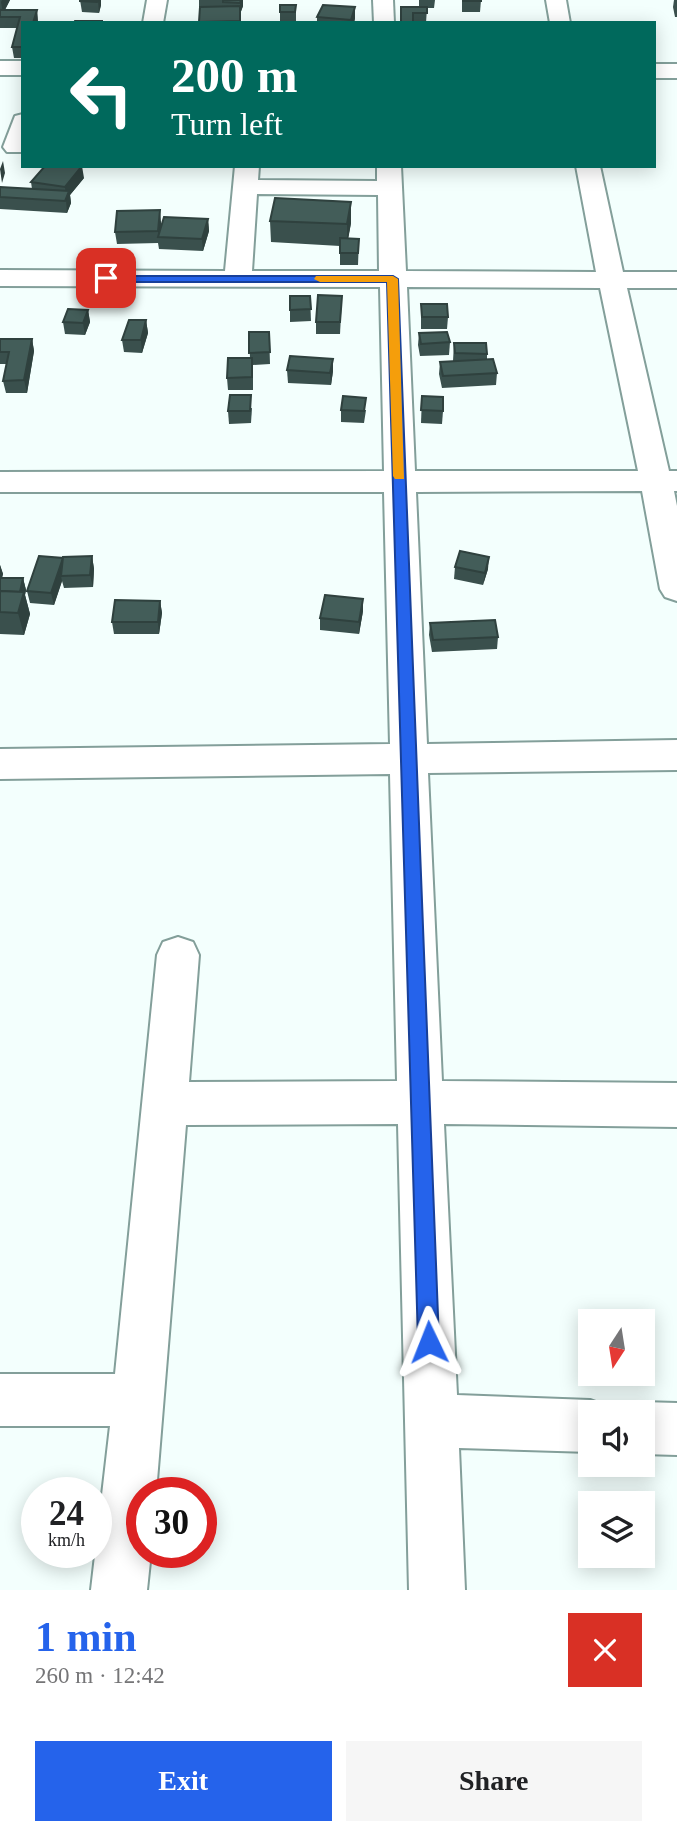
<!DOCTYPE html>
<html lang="en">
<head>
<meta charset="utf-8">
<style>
  body { margin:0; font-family:Georgia,serif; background:#f6f6f6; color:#202124; height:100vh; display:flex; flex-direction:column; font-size:26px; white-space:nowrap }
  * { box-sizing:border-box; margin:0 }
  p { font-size:23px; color:#757577 }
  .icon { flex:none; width:38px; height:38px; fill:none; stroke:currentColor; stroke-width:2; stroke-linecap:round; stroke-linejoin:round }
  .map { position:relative; height:1590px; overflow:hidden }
  .details { display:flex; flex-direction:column; background:#fff; flex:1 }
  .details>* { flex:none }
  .banner { position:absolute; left:21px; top:21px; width:635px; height:147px; border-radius:0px; box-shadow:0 4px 18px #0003; background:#00695c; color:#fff; overflow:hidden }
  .needle { width:46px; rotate:192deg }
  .fabs { position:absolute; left:578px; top:1309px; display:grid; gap:14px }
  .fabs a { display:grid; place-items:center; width:77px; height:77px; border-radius:0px; background:#fff; box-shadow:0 4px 18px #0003; font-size:35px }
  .speed { position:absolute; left:21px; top:1477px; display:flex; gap:14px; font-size:35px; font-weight:700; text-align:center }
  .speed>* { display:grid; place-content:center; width:91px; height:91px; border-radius:50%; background:#fff; box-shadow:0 4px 18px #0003; line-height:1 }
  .speed small { font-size:18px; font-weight:400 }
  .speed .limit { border:10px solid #d22; background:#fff; color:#111 }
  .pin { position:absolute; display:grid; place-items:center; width:60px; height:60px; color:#fff; margin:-30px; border-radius:14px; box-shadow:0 4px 10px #0006 }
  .me { position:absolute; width:77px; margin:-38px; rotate:358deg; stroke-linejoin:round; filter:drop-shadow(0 0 5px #0008) }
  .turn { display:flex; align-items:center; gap:24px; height:147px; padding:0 35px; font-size:32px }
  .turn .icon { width:91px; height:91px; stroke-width:2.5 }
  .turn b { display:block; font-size:49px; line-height:60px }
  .round { display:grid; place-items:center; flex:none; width:74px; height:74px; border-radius:0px; background:#f6f6f6 }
  .overview { display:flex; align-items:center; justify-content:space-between; height:119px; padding:0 35px }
  h1 { font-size:42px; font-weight:600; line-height:52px; color:#2563eb }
  .cta { display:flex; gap:14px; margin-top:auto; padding:14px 35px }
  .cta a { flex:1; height:80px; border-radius:0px; background:#2563eb; color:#fff; font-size:28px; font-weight:600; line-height:80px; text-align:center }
  .cta a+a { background:#f6f6f6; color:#202124 }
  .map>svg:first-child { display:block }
</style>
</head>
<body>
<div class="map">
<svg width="677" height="1590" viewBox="0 0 677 1590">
  <rect width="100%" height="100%" fill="#f3fffd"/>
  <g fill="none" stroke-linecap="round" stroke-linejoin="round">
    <!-- minor casing -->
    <g stroke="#839f9a" stroke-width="4">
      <g id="minor">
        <polygon points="147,0 167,0 163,23 143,23"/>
        <polygon points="373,0 393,0 394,23 374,23"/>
        <polygon points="546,0 566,0 570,23 550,23"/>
        <rect x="0" y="61" width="23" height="14"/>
        <rect x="654" y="64" width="23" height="14"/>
        <polygon points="23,114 23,152 7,152 3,147 15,116"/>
        <path d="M235 166H259L258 180 377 181V166H401L406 271 596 272 576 166H600L623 272H677V288H627L669 471H677V491H674L677 506V601L665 597 660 589 642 491 416 492 427 744 677 740V770L428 773 442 1081 677 1083V1127L444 1124 457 1395 590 1400 609 1407 611 1412H590V1452L459 1448 465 1590H409L398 1124 186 1125 156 1493H142V1552H151L147 1590H91L110 1426H0V1374H115L157 955 163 942 178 937 193 942 199 955 189 1082 397 1081 390 774 0 779V749L390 744 384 492H0V472L384 471 380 287 0 286V270L225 271ZM257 194 378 195 379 271H252ZM407 287 600 288 638 471H415Z"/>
        <polygon points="642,1402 677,1403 677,1455 642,1454 642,1412 622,1412"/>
      </g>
    </g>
    <!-- minor -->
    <use href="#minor" fill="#fff" fill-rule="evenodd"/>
  </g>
  <!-- wall -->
  <g fill="#3a504d">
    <polygon points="0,0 10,0 5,10 37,10 38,23 23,23 23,58 14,58 12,47 17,28 0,28"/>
    <polygon points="80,0 101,0 101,5 99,13 82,12"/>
    <polygon points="199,0 243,0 243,6 240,14 240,23 199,23"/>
    <polygon points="419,0 435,0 434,8 427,8 426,23 400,23 419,7"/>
    <polygon points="462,0 481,0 480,12 462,12"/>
    <polygon points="674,0 677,0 677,17 675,17 673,7"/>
    <polygon points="296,5 296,23 280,23 280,12"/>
    <polygon points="355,7 355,18 354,23 317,23 317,17"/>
    <polygon points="84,178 70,195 71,203 67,213 0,209 0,187 32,189 31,182"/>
    <polygon points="208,219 209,231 203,251 159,249 158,243 117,244 115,232 161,222 161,227"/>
    <polygon points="270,221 351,223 348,238 359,239 358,265 340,265 340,246 271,242"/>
    <polygon points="290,296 310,296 311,321 290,322"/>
    <polygon points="342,296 340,334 316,334 316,322"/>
    <polygon points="421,304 448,317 447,329 421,329"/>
    <polygon points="88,310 90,322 85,335 65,334 63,322"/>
    <polygon points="146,320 148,333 142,353 124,352 122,340"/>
    <polygon points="249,332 269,332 270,364 253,365 253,390 228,390 227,378 250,358"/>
    <polygon points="419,333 450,342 449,355 420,356 418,345"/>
    <polygon points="0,339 32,339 34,351 27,393 6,393 3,381 7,364 0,364"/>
    <polygon points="454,343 487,354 487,360 497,373 496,385 442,388 439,374 440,362 453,361"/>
    <polygon points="333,359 333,371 331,385 288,383 287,370"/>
    <polygon points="422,396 443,411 442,424 421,423"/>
    <polygon points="252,408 251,423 229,424 228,411"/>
    <polygon points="341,410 366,410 364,423 341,422"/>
    <polygon points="92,556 94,569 93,587 64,588 62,581 54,605 30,603 27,591 63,558"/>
    <polygon points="0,565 3,574 2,578 23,578 26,590 25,595 30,614 24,635 0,634"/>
    <polygon points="455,567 488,569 483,585 454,579"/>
    <polygon points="363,599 363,611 359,634 320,630 320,618"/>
    <polygon points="160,601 162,613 159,634 114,634 112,622"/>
    <polygon points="430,623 498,637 497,649 432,652 429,635"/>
  </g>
  <!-- shaded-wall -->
  <g fill="#2f413e">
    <polygon points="2,0 10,0 3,13 1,2"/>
    <polygon points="98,0 101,0 101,5 99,13"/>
    <polygon points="241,0 243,0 243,6 240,14 240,3"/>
    <polygon points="355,7 355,18 354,23 351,23"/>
    <polygon points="37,10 38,23 33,23"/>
    <polygon points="3,161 5,173 2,183 0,169"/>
    <polygon points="82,166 84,178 70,195 71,203 67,213 65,187"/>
    <polygon points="351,202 351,223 347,246 347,224"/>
    <polygon points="160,210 161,222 160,237 159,237 158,231"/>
    <polygon points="208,219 209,231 203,251 202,239"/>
    <polygon points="88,310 90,322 85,335 83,323"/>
    <polygon points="146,320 148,333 142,353 141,340"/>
    <polygon points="32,339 34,351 27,393 24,380"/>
    <polygon points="333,359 333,371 331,385 330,373"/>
    <polygon points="92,556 94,569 93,587 90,575"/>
    <polygon points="489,557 488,569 483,585 485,573"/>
    <polygon points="63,558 61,576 62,581 54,605 51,593"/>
    <polygon points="0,565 3,574 0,584"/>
    <polygon points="23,578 26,590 25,595 30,614 24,635 18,613 18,598"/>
    <polygon points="363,599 363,611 359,634 359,622"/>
    <polygon points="160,601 162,613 159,634 158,622"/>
  </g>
  <!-- building -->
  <g fill="#435d59" stroke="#2f413e" stroke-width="2">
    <polygon points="80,0 98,0 97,2 80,1"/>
    <polygon points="223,0 241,0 240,3 223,2"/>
    <rect x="463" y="0" width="18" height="1"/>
    <polygon points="280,5 296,5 295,12 280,12"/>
    <polygon points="323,5 355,7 351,20 317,17"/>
    <polygon points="240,6 240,21 199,22 200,7"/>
    <polygon points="401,7 427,7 427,13 413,13 413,23 401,23"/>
    <polygon points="0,10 37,10 33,23 23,23 23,47 12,47 20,17 0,17"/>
    <polygon points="75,21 102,21 102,23 74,23"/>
    <rect x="427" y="22" width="31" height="1"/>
    <polygon points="45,166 82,166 65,187 31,182"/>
    <polygon points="0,187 69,191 65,201 0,197"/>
    <polygon points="275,198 351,202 347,224 270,221"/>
    <polygon points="160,210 158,231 115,232 117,211"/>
    <polygon points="164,217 208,219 202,239 158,237"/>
    <polygon points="340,238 359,239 358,253 340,253"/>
    <polygon points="318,295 342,296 340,322 316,322"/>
    <polygon points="290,296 310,296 311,309 290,310"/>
    <polygon points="421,304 447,304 448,317 422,317"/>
    <polygon points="68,309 88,310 83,323 63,322"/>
    <polygon points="129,320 146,320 141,340 122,340"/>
    <polygon points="249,332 269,332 270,352 249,353"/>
    <polygon points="447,332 450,342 421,344 419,333"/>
    <polygon points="0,339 32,339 24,380 3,381 9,352 0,352"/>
    <polygon points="454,343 486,343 487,354 455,353"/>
    <polygon points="290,356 333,359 330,373 287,370"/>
    <polygon points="228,358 252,358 252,377 227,378"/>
    <polygon points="493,359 497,373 443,376 440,362"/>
    <polygon points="230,395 251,395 250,411 228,411"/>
    <polygon points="343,396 366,398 364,411 341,410"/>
    <polygon points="422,396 443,397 443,411 421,410"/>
    <polygon points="460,551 489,557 485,573 455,567"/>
    <polygon points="39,556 63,558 51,593 27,591"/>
    <polygon points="92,556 90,575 61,576 63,557"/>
    <polygon points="0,578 23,578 20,592 0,591"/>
    <polygon points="0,591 24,592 18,613 0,612"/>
    <polygon points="325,595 363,599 359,622 320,618"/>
    <polygon points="115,600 160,601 158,622 112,622"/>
    <polygon points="495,620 498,637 433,640 430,623"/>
  </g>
  <!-- route -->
  <polygon fill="#2563eb" stroke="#184099" stroke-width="2" points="102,276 393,276 398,279 439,1342 436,1349 429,1352 421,1349 418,1342 387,282 106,282 102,281"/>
  <!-- slow -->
  <polygon fill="#f59e0b" points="316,276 393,276 398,279 404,479 395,479 393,476 387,282 320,282 314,279"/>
</svg>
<div class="fabs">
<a><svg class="needle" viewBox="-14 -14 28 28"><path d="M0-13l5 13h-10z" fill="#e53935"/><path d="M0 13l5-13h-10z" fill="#757577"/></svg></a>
<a><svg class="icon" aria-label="sound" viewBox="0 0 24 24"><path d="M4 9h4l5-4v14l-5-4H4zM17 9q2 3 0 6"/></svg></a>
<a><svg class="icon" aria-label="layers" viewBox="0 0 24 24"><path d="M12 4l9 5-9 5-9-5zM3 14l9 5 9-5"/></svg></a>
</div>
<div class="speed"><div>24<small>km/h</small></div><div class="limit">30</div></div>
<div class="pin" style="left:106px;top:278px;background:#d93025"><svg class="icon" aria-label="arrive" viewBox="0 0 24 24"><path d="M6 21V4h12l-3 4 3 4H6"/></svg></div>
<svg class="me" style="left:429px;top:1342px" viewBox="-20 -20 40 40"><path d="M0-17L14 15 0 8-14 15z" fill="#2563eb" stroke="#fff" stroke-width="4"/></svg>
<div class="banner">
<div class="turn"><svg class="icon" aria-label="left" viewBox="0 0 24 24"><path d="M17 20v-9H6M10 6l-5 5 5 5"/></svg><div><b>200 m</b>Turn left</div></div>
</div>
</div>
<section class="details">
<div class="overview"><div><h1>1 min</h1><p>260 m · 12:42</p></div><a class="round" style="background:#d93025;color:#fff"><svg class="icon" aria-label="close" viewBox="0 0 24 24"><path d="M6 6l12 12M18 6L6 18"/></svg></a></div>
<div class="cta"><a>Exit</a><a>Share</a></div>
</section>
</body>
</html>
